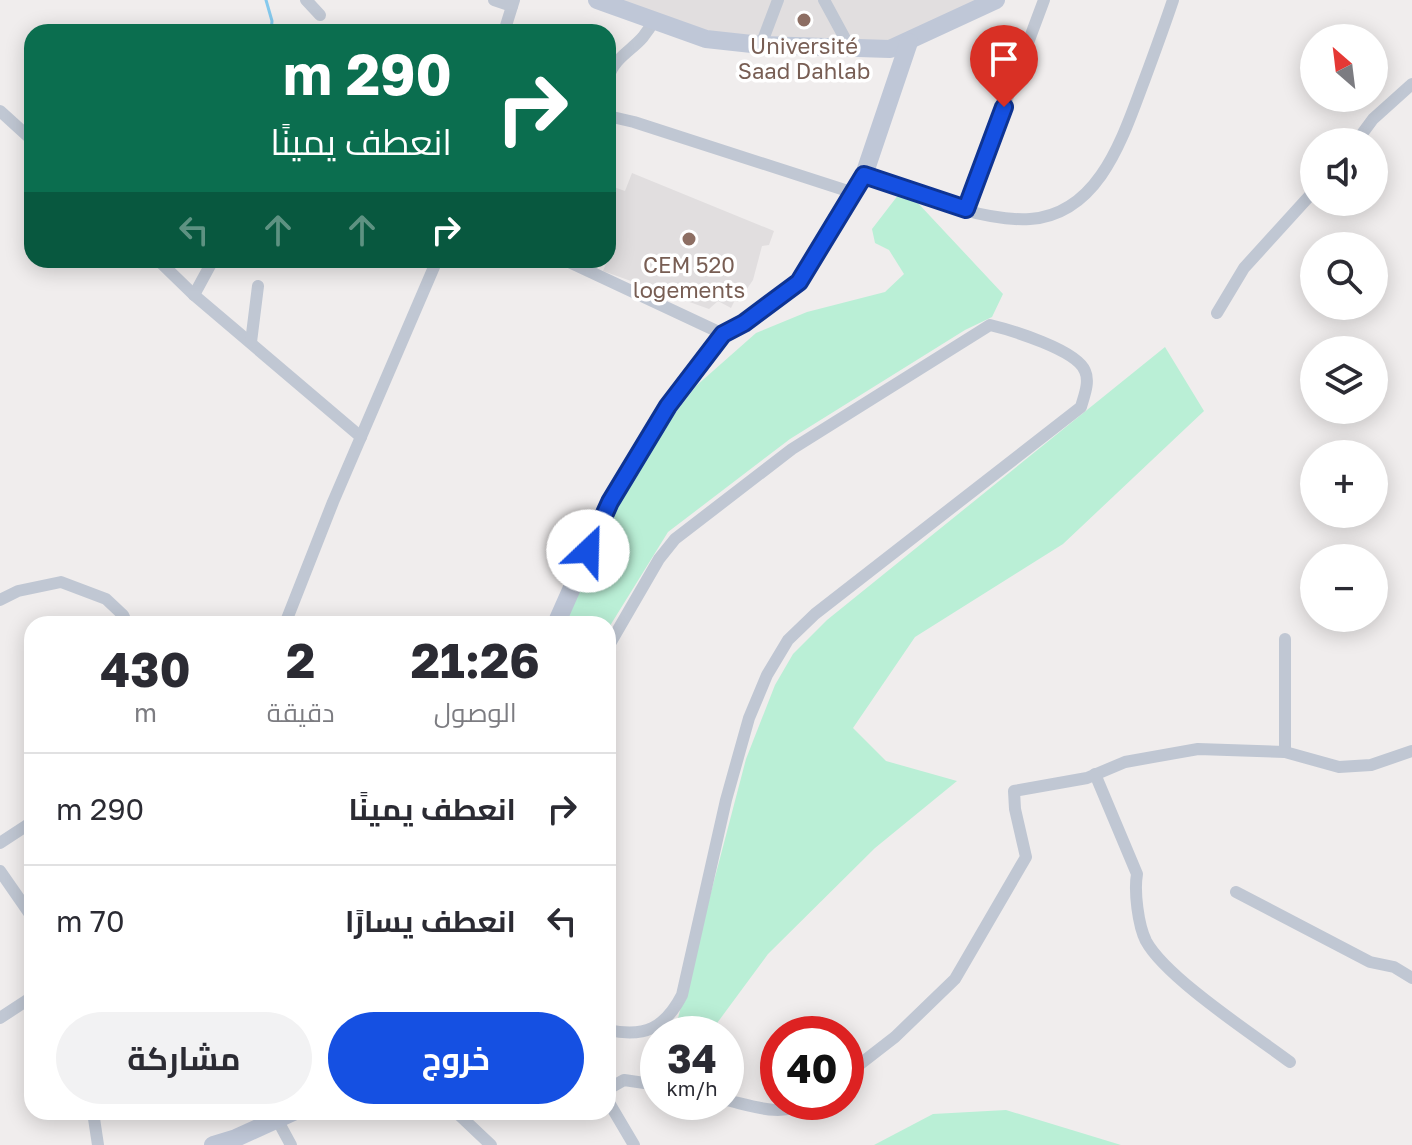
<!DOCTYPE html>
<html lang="ar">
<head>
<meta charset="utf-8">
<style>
  body { margin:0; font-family:"Golos Text",Cairo,sans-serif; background:#f2f2f3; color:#2b2b33; direction:rtl; height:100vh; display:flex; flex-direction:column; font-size:30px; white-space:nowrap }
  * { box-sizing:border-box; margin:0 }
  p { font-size:26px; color:#7c7c81 }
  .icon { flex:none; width:44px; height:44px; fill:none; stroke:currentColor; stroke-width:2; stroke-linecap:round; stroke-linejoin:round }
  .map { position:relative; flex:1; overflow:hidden; direction:ltr }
  .sheet { position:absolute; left:24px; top:616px; width:592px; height:504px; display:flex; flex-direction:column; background:#fff; border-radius:24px; box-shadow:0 4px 20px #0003; direction:rtl }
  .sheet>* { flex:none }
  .hud { position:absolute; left:24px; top:24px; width:592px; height:244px; border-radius:24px; box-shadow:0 4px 20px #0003; direction:rtl; background:#0b6e4f; color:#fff; overflow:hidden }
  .needle { width:52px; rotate:332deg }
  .buttons { position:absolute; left:1300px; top:24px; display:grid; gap:16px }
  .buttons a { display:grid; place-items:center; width:88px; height:88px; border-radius:50%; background:#fff; box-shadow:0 4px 20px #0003; font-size:40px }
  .speed { position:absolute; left:640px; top:1016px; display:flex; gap:16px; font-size:40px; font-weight:700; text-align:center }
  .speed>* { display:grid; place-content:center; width:104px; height:104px; border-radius:50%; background:#fff; box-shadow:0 4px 20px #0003; line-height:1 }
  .speed small { font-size:20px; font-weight:400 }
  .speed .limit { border:12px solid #d22; background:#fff; color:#111 }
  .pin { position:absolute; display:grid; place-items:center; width:68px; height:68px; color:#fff; margin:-82px -34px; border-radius:50% 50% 50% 0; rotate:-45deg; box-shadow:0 0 8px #0007 }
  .pin .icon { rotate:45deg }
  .me { position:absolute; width:88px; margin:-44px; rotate:24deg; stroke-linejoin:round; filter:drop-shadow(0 0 6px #0008) }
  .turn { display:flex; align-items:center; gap:28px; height:168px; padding:0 32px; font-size:36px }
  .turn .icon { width:104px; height:104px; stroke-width:2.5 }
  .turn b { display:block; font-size:56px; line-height:68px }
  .lanes { display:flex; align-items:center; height:76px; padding:0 32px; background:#0003; justify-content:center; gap:40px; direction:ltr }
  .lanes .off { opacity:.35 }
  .eta { display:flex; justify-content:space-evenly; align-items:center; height:136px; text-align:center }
  .eta b { font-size:48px; font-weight:700; line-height:56px }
  .primary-button { display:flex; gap:16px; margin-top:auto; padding:16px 32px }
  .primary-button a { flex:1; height:92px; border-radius:48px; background:#1550e2; color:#fff; font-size:32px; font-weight:700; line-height:92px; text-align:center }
  .primary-button a+a { background:#f2f2f3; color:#2b2b33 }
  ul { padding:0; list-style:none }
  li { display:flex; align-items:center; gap:24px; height:112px; padding:0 32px; border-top:2px solid #e1e1e2 }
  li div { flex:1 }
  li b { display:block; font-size:30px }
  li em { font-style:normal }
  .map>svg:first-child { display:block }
</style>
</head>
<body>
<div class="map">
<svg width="1412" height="1145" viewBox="0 0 1412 1145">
  <rect width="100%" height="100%" fill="#f0eded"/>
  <!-- education -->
  <g fill="#e1dedf">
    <polygon points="597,0 996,0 909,42 761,45"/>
    <polygon points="632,173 774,231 769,245 762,246 753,280 738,302 735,300 731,308 718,301 709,309 603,271 610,254 608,185 625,191"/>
  </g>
  <!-- green -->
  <g fill="#baefd6">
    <polygon points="899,194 916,201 1003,294 992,317 965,330 790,439 668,532 608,629 608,624 560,624 626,486 663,429 696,386 756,333 807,312 885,292 904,274 889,250 875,243 872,229"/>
    <polygon points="1165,347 1204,411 1063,544 915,637 853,728 886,761 957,781 875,848 768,954 709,1034 677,1022 746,759 775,685 793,654 827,620"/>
    <polygon points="1006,1110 1121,1145 874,1145 933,1114"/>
  </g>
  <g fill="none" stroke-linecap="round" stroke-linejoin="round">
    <!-- stream -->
    <polyline stroke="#85c9ed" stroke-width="3" points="266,0 272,21 271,32"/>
    <!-- street -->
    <g stroke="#c0c7d3" stroke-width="12">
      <polyline points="306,0 320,15"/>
      <polyline points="494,0 512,6"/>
      <polyline points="824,0 849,46"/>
      <polyline points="504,32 514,0"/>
      <polyline points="761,45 778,0"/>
      <path d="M608 78C614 58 631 51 643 37 647 32 651 26 654 20"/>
      <polyline points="0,111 32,140"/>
      <polyline points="608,116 634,122 854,193"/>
      <polyline points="1356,142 1373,119 1412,84"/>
      <path d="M864 175C913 192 977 222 1030 219 1100 214 1123 136 1144 81 1154 54 1164 27 1173 0"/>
      <polyline points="966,209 1044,0"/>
      <polyline points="158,260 194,295 361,437"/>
      <polyline points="565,260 723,334"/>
      <polyline points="194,295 213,260"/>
      <polyline points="1217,313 1244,268 1314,191"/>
      <polyline points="251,342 258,286"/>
      <polyline points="0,600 18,591 61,582 106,599 123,615 127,624"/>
      <polyline points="285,624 333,502 437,260"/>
      <path d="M608 647 659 559 675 539 792 449 990 325C1011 330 1077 350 1085 371 1090 382 1084 396 1081 407L815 614 788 640 767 675 749 718 726 800 682 995C665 1028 645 1038 608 1030"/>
      <polyline points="1285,752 1285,639"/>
      <path d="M1095 774 1137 874C1134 891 1138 925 1146 941 1166 978 1254 1035 1290 1062"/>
      <polyline points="0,843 32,822"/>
      <polyline points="0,871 32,917"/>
      <polyline points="1236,892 1370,962 1394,967 1412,978"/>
      <polyline points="0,1018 32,997"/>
      <polyline points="846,1075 895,1037 955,979 1026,857 1015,809 1014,791 1087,778 1125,762 1198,749 1285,752 1339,767 1371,765 1412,751"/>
      <polyline points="608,1089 624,1080 658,1085"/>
      <path d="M726 1100C753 1106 782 1118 807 1102"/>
      <polyline points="608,1101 634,1145"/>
      <polyline points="93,1112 98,1145"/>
      <polyline points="456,1112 491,1145"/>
      <polyline points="278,1121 291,1145"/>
    </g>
    <!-- secondary -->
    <g stroke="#bfc7d7" stroke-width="18">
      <polyline points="597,0 706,39 761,45 890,49 996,0"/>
      <polyline points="556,624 610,502 668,406 723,334 744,323 799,282 864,175 909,42"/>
      <polyline points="213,1145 236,1138 293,1112"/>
    </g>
  </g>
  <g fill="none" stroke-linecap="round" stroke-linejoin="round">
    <!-- route casing -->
    <g stroke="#0e3493" stroke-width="20">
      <polyline id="route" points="588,551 610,502 668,406 723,334 744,323 799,282 864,175 966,209 1004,107"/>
    </g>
    <!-- route -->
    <use href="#route" stroke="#1550e2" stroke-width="14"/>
  </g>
  <!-- markers -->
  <g fill="#8d6e63" stroke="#fff" stroke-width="3">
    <circle cx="804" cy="20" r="8"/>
    <circle cx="689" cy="239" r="8"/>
  </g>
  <g text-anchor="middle" stroke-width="7" stroke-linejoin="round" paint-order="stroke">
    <!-- education labels -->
    <g font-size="22" fill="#785e54" stroke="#fff">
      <text x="804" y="54">Université<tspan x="804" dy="25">Saad Dahlab</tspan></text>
      <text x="689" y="273">CEM 520<tspan x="689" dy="25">logements</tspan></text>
    </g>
  </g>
</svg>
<div class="buttons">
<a><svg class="needle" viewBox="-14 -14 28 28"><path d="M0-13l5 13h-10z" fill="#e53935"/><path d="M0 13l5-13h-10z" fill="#7c7c81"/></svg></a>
<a><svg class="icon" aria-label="sound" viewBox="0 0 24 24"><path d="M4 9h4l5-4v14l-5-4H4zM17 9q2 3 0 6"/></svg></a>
<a><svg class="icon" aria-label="search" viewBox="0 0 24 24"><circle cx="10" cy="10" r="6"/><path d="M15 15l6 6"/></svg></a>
<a><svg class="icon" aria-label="layers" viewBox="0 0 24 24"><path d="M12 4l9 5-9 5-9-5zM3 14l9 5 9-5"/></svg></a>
<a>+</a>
<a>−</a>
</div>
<div class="speed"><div>34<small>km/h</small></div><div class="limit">40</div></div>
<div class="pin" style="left:1004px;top:107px;background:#d93025"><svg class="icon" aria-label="arrive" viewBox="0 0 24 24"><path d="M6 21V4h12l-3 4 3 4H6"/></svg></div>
<svg class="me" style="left:588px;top:551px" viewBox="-20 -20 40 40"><circle r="19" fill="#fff"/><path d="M0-13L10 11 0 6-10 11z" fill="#1550e2"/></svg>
<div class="hud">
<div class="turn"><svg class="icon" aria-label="right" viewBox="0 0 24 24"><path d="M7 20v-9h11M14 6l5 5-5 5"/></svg><div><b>290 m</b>انعطف يمينًا</div></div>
<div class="lanes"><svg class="icon off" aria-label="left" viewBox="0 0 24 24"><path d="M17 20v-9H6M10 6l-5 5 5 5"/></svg><svg class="icon off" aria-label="ahead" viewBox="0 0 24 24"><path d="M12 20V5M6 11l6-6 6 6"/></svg><svg class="icon off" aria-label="ahead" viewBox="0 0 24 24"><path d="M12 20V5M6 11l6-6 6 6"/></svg><svg class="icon" aria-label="right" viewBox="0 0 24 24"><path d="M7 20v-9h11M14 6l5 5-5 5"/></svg></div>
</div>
<section class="sheet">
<div class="eta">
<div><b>21:26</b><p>الوصول</p></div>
<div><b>2</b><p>دقيقة</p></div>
<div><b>430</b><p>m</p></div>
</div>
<ul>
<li><svg class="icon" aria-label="right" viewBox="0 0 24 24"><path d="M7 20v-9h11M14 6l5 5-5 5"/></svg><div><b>انعطف يمينًا</b></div><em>290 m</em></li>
<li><svg class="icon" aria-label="left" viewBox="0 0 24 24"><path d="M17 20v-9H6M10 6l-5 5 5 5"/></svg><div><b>انعطف يسارًا</b></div><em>70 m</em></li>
</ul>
<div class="primary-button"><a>خروج</a><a>مشاركة</a></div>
</section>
</div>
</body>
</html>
